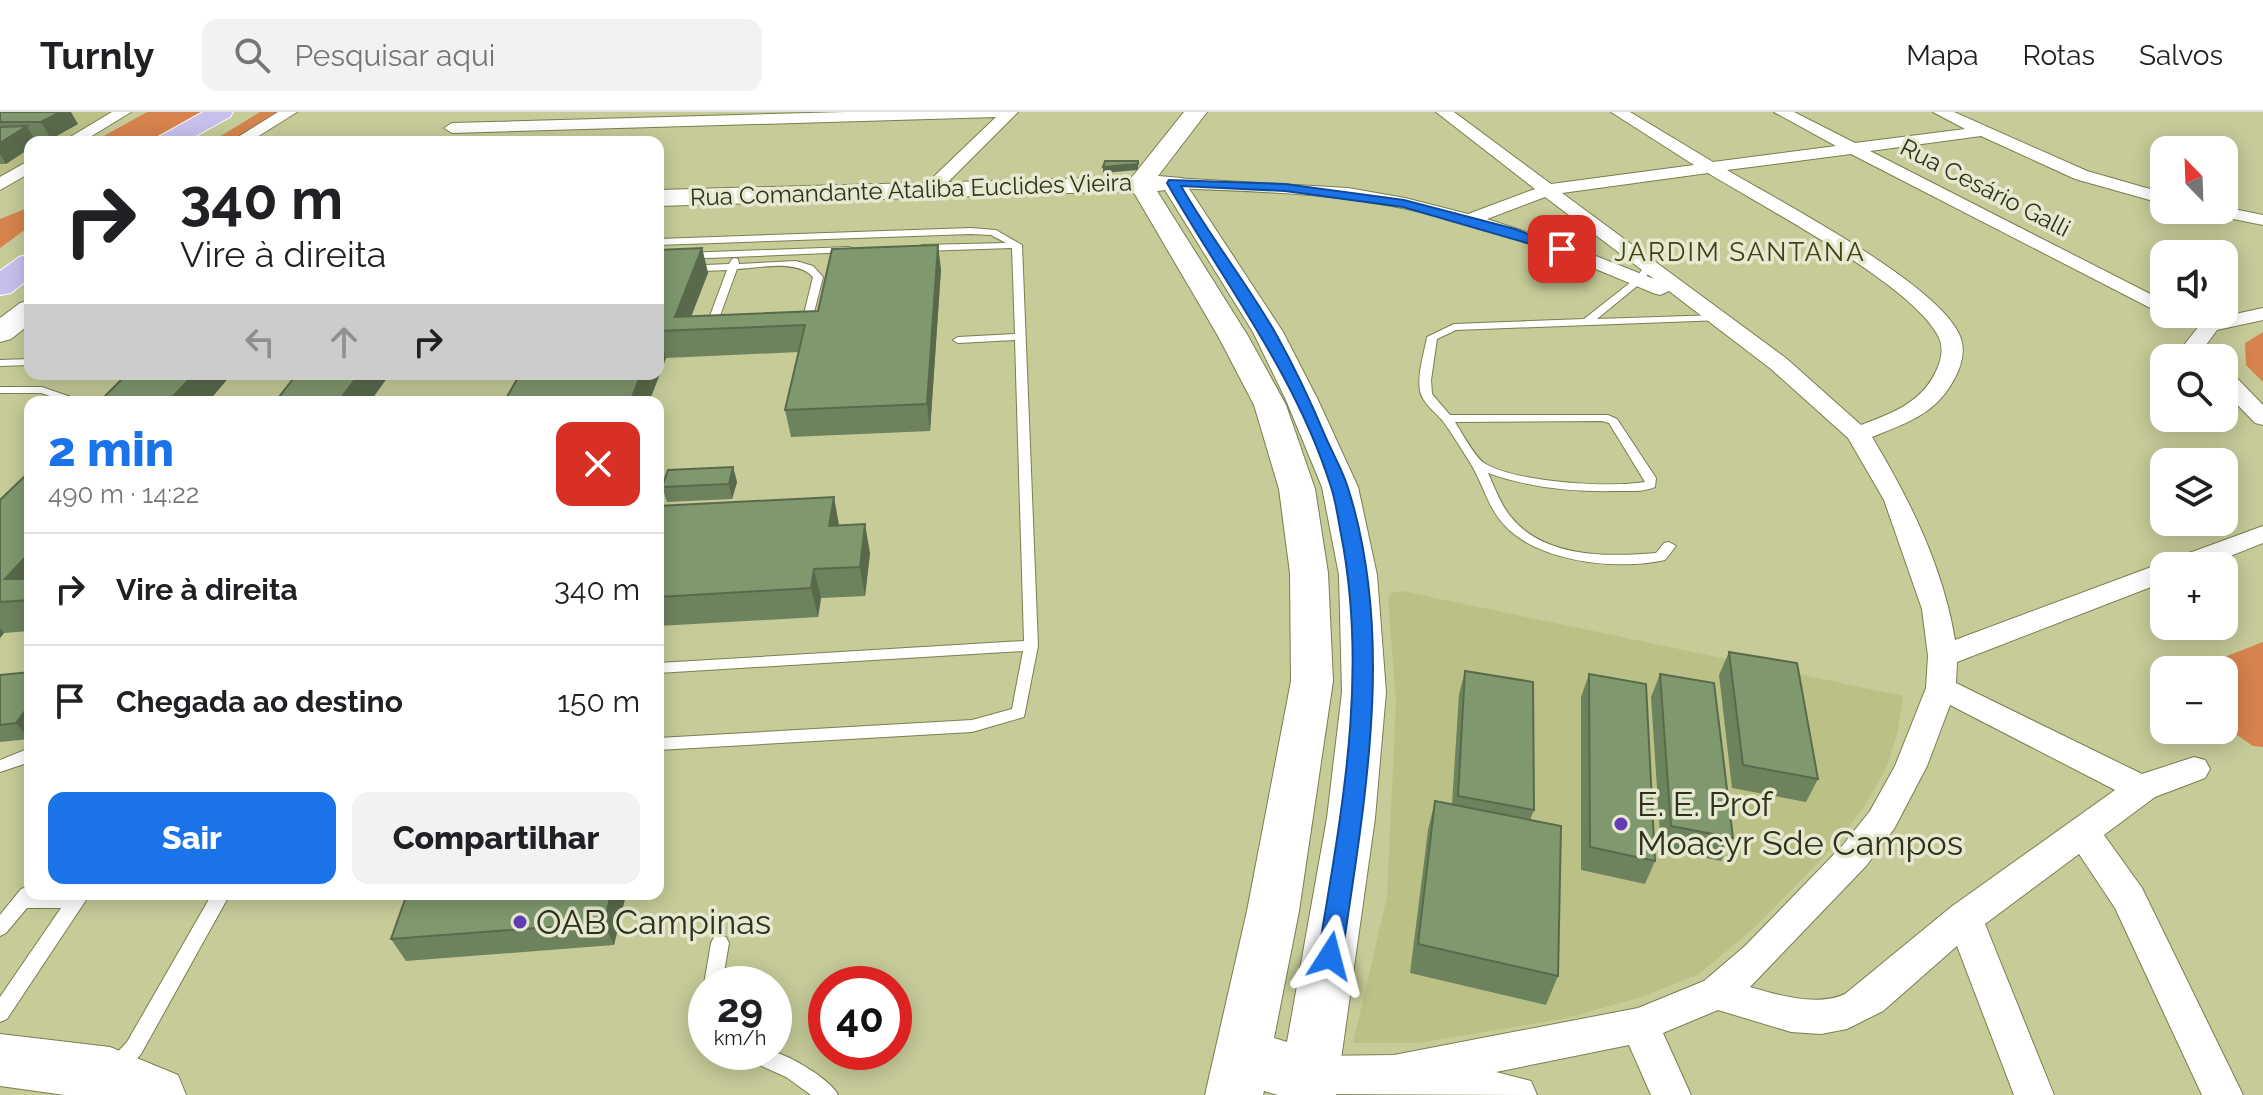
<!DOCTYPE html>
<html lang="pt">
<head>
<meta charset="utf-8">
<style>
  body { margin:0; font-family:Raleway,sans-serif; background:#f2f2f2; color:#202124; height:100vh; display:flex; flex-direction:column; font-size:30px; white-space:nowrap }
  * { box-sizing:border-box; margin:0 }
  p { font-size:26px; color:#757577 }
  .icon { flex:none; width:44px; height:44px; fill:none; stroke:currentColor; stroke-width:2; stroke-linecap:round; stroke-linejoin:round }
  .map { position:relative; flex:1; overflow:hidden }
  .panel { position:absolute; left:24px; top:284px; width:640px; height:504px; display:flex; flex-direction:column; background:#fff; border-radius:16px; box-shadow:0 4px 20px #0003 }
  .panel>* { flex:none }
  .top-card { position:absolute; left:24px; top:24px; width:640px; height:244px; border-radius:16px; box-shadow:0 4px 20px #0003; background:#fff; color:#202124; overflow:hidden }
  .needle { width:52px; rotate:337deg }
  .controls { position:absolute; left:2150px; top:24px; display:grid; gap:16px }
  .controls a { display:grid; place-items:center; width:88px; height:88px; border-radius:16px; background:#fff; box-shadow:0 4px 20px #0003; font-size:40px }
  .speed { position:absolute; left:688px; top:854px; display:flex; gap:16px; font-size:40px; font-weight:700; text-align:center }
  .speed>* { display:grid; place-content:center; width:104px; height:104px; border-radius:50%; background:#fff; box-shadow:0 4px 20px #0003; line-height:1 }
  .speed small { font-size:20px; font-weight:400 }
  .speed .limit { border:12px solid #d22; background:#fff; color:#111 }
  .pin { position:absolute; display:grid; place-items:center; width:68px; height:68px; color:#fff; margin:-34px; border-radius:16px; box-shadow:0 4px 12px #0006 }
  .me { position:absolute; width:88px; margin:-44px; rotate:9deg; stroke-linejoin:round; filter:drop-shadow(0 0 6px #0008) }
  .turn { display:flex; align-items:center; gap:28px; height:168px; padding:0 24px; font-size:36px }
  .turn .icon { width:104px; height:104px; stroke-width:2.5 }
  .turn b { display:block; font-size:56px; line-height:68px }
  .lanes { display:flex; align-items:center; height:76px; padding:0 24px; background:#0003; justify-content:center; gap:40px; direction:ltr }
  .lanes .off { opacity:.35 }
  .round { display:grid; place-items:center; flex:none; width:84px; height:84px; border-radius:16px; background:#f2f2f2 }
  .head { display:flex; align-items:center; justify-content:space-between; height:136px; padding:0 24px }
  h1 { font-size:48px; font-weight:800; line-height:60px; color:#1a73e8 }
  .action { display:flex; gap:16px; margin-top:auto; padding:16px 24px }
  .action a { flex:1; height:92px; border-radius:16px; background:#1a73e8; color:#fff; font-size:32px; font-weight:800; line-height:92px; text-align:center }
  .action a+a { background:#f2f2f2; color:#202124 }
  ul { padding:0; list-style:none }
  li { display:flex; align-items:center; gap:24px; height:112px; padding:0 24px; border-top:2px solid #e0e0e0 }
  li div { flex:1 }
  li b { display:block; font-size:30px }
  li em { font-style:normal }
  header { display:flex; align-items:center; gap:48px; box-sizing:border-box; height:112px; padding:0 40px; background:#fff; border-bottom:2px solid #e0e0e0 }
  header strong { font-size:38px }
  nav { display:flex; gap:44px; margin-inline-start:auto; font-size:28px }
  .search { width:560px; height:72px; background:#f2f2f2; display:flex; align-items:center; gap:20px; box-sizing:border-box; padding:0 28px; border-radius:16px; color:#757577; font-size:30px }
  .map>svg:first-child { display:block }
</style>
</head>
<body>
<header>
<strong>Turnly</strong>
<div class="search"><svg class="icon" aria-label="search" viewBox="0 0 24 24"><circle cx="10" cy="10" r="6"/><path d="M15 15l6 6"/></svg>Pesquisar aqui</div>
<nav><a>Mapa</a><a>Rotas</a><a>Salvos</a></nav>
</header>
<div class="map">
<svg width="2263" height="983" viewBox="0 0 2263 983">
  <rect width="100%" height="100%" fill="#c6cb98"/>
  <!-- built -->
  <g fill="#bbc086">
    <polygon points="0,0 115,0 61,30 30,30 30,48 0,67"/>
    <polygon points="1402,479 1903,584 1898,618 1887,654 1865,693 1837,731 1756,814 1699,862 1642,885 1562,907 1417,931 1353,931 1387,785 1396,590 1388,487 1391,481"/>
  </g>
  <!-- green -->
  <g fill="#d6834d">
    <polygon points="147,0 206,0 153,30 93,30"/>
    <polygon points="260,0 284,0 233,30 211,30"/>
    <polygon points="30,95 30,114 0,136 0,107"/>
    <polygon points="2263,220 2263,270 2246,253 2245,231"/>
    <polygon points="2263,530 2263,635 2253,634 2224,614 2224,558 2191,558"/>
  </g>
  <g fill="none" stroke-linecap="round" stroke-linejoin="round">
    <!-- lane casing -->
    <g stroke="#7b7e4e" stroke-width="2">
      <g id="lane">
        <polygon points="971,116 996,118 1022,133 1038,534 1024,605 972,620 658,638 658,626 972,608 1012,597 1023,539 658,561 658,551 1024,529 1015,228 958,231 953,228 958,225 1015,222 1012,136 922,139 917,136 922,133 1006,131 991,123 971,122 658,133 658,127"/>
        <polygon points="849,135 852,136 852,140 658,148 658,142"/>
        <path d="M735 146 738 147 739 152 796 149 813 154 823 165 809 220 805 221 800 218 813 165C797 147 759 156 737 157L714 220 709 223 704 220 727 158 658 161V155L729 152 732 147Z"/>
        <path d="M1646 152 1654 154 1642 170 1597 207 1718 203 1723 206 1722 208 1456 218 1437 227 1431 268 1432 282 1450 303H1608L1617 307 1656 366 1655 375C1644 380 1631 379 1618 379 1574 380 1530 376 1488 361 1495 376 1500 392 1511 405 1544 446 1608 445 1656 441L1664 431 1669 430 1676 434 1665 448C1616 459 1532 450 1500 408 1486 390 1481 367 1469 349 1460 335 1452 321 1442 308 1435 300 1422 290 1420 279 1417 263 1424 242 1427 225L1454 212 1584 207 1636 166ZM1602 309 1609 311 1645 370C1609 376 1514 370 1484 351 1475 345 1462 321 1455 310Z"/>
        <polygon points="30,247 30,253 0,254 0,248"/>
        <polygon points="0,275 42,275 85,290 68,290 41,281 0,281"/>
        <polygon points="30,636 30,650 0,660 0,648"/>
        <polygon points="27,775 30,776 30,782 90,782 7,907 0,910 0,885 61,796 27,796 6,821 0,824 0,803 21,777"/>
        <polygon points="212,782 230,782 141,942 123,963 116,965 109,963 106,956 109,949 127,930"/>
        <polygon points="720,823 726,825 729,831 722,872 706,872 706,877 704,872 711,831 714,825"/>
        <path d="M741 940C751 940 764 938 774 940 791 944 831 968 838 983H811L786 965 744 946Z"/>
      </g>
    </g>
    <!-- street casing -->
    <g stroke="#7b7e4e" stroke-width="2">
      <g id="street">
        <polygon points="112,0 131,0 82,30 62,30"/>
        <polygon points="278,0 297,0 249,30 230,30"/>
        <polygon points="845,0 1018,0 936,82 930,83 921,78 924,74 996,5 452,21 444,16 452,11"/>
        <path d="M1436 0H1454L1551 72 1694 53 1611 0H1630L1713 50 1836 34 1774 0H1794L1855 31 1965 17 1933 0H1954L2087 59 2164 81V92L2075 67 1981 24 1870 39 2164 189V202H2169L2164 203 1851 42 1727 58C1781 90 1935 170 1959 222 1965 234 1963 246 1959 257 1941 300 1912 309 1872 325 1910 388 1943 455 1955 528L2154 454 2168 452 2170 448 2263 414V431L2205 454H2164V470L1957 550 1956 571 2142 662 2194 645 2205 648 2210 657 2205 666 2155 685 2104 723 2142 776 2243 983H2202L2115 796 2079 742 1985 812 2054 983H2014L1957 834 1883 899 1847 917 1821 922 1791 920 1718 898 1663 921 1691 983H1651L1629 933 1496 960 1531 969 1537 983 1312 982 1298 976 1292 963 1298 950 1312 944 1394 943 1638 896 1704 869 1745 834 1842 734 1870 699 1895 654 1926 576 1928 544 1922 497 1884 388 1848 326 1771 257 1669 179 1660 183 1653 181C1564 143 1471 106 1374 91 1308 80 1240 79 1173 76L1164 71 1173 66 1348 76 1405 86 1468 102 1535 77ZM1708 61C1763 95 1908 170 1937 222 1944 233 1942 246 1937 257 1923 290 1893 301 1861 313L1787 247 1562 81ZM1545 85 1654 167 1573 135 1487 107ZM1950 593 2115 678 1951 795 1845 882C1817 895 1778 883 1750 875L1866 754 1894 717 1927 654Z"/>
        <polygon points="30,48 30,61 0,78 0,65"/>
        <polygon points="2224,95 2263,103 2263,113 2208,102 2205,98 2224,98"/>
        <polygon points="2263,196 2263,208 2217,218 2206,233 2217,246 2195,246 2184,233 2203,209"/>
        <polygon points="2224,259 2232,261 2263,293 2263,313 2255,311 2224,279"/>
      </g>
    </g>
    <!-- secondary casing -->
    <g stroke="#7b7e4e" stroke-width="2">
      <g id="secondary">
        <path d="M1184 0H1207L1158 64 1182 66 1283 220 1318 288 1358 375 1377 463 1386 580 1375 706 1336 983H1278L1264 979 1263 983H1205L1247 799 1291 569 1290 461 1279 377 1254 293 1218 224 1133 79 658 94V78L1132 65ZM1165 78 1253 220 1286 288 1322 375 1339 463 1342 580 1327 706 1287 930 1274 926 1299 799 1333 569 1328 461 1315 377 1286 293 1248 224 1157 79Z"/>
        <polygon points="30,188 30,212 11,227 0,230 0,206 20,191"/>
        <polygon points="0,922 110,935 178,963 186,983 65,983 0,974"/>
      </g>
    </g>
    <!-- highway casing -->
    <g stroke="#fff" stroke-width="2">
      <g id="highway">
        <polygon points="203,0 233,0 230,5 185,30 154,30 158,25"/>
        <polygon points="30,142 30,166 11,181 0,183 0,159 19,145"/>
      </g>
    </g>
    <!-- lane -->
    <use href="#lane" fill="#fff" fill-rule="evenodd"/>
    <!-- street -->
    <use href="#street" fill="#fff" fill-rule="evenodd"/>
    <!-- secondary -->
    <use href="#secondary" fill="#fff" fill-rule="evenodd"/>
    <!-- highway -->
    <use href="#highway" fill="#c7c0ed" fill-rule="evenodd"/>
  </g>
  <!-- wall -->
  <g fill="#6d835e">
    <polygon points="0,0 78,12 51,27 34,27 36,30 30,30 30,36 6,52 0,52"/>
    <polygon points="702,136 708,161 691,204 818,199 941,157 930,319 791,325 785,298 799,240 666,246 649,290 504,290 658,138"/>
    <polygon points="733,355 737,370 732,387 667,390 662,375"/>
    <polygon points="30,359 30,519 4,521 0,526 0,388"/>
    <polygon points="658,394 839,414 870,441 865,484 821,486 818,505 658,514"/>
    <polygon points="1729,540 1818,667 1806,690 1732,676 1719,563"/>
    <polygon points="1465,559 1534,698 1530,708 1558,864 1546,893 1410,861 1428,718 1435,689 1452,692 1459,582"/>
    <polygon points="1589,562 1655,749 1645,772 1581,758 1581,585"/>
    <polygon points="1660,562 1733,726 1721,749 1661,737 1651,585"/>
    <polygon points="0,563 29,627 0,630"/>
    <polygon points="626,782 614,833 406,849 391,827"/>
  </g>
  <!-- shaded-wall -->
  <g fill="#596a4c">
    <polygon points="47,0 71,0 78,12 51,27 41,10"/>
    <polygon points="27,14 36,30 30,30 30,36 6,52 0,42 0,31"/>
    <polygon points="1138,52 1138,58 1103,61 1103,55"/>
    <polygon points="938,133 941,157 930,319 927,292"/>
    <polygon points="702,136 708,161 686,218 675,205"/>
    <polygon points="659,219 666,246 649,290 630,290 641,262 658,262"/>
    <polygon points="194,262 232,262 208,290 168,290"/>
    <polygon points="359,262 390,262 370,290 338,290"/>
    <polygon points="733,355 737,370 732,387 729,372"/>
    <polygon points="834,385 839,413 835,443 829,414"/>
    <polygon points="865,412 870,441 865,484 860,455"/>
    <polygon points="30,440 30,488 5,467"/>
    <polygon points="814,457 821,486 818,505 811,476"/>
    <polygon points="0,516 4,521 0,526"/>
    <polygon points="30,592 30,626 29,627 16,611"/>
    <polygon points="611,782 626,782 614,833 604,811"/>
  </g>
  <!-- building -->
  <g fill="#7f986d" stroke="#596a4c" stroke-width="2">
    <polygon points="0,0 60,0 41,10 0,10"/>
    <polygon points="27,14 0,31 0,15"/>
    <polygon points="1105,49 1138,49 1138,52 1103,55"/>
    <polygon points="938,133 927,292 785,298 805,213 659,219 658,221 658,138 702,136 675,205 818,199 832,137"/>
    <polygon points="127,262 194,262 168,290 99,290"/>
    <polygon points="297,262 359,262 338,290 275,290"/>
    <polygon points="520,262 641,262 630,290 504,290"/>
    <polygon points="733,355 729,372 662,375 668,358"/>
    <polygon points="30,359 30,440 5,467 30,467 30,488 0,490 0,388"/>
    <polygon points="834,385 829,414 865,412 860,455 814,457 811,476 658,485 658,394"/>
    <polygon points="1729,540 1797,551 1818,667 1743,653"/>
    <polygon points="1465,559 1533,570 1534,698 1458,684"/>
    <polygon points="30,560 30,592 16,611 0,613 0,563"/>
    <polygon points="1589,562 1646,572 1655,749 1590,735"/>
    <polygon points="1660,562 1714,571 1733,726 1671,714"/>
    <polygon points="1435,689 1561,714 1558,864 1418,832"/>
    <polygon points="407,782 611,782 604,811 391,827"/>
  </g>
  <!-- route -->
  <path fill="#1a73e8" stroke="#114b97" stroke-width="2" d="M1169 68 1285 72 1404 88 1515 117 1568 137 1558 140 1403 95 1285 79 1181 74C1210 125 1247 171 1276 222 1295 256 1311 290 1326 326 1333 342 1343 359 1348 376 1396 527 1364 691 1342 844L1338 851 1330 854 1321 851 1318 844C1341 702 1369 565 1341 422 1338 407 1336 390 1331 375 1296 263 1224 171 1167 71Z"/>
  <!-- markers -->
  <g fill="#613cb4" stroke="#e6e9d0" stroke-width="3">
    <circle cx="1621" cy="712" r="8"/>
    <circle cx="520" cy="810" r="8"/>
  </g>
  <g text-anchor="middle" stroke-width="7" stroke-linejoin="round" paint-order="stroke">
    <!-- far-street labels -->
    <g font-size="24" fill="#2f311c" stroke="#e6e9d0">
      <text transform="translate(1985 76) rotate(27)" y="8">Rua Cesário Galli</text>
      <text transform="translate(911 78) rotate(-2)" y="8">Rua Comandante Ataliba Euclides Vieira</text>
    </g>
    <!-- far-neighbourhood labels -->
    <g font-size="26" letter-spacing="2" fill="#3f4212" stroke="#e6e9d0">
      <text x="1740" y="149">JARDIM SANTANA</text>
    </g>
    <!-- near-poi labels -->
    <g font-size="34" fill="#2f311c" stroke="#e6e9d0" text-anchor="start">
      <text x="1637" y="704">E. E. Prof<tspan x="1637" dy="39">Moacyr Sde Campos</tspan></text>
      <text x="536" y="822">OAB Campinas</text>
    </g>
  </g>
</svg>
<div class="controls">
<a><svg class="needle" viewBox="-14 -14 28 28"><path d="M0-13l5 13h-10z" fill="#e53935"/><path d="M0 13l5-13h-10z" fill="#757577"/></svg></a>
<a><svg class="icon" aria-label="sound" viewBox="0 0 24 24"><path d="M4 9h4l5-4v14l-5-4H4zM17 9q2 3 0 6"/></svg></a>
<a><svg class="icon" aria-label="search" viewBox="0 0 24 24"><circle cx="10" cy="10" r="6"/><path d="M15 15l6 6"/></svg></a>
<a><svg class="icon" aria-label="layers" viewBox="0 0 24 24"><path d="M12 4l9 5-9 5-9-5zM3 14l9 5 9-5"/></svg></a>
<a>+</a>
<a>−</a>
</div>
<div class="speed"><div>29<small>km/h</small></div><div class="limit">40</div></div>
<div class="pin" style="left:1562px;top:137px;background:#d93025"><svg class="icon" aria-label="arrive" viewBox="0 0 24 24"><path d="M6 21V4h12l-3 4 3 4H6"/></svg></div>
<svg class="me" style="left:1330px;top:844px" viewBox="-20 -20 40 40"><path d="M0-17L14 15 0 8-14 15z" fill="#1a73e8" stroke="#fff" stroke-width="4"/></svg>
<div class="top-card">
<div class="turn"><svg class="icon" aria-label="right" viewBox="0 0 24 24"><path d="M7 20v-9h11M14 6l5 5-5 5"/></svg><div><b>340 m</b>Vire à direita</div></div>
<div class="lanes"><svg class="icon off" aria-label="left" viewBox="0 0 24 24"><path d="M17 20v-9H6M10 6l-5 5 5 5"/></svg><svg class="icon off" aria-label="ahead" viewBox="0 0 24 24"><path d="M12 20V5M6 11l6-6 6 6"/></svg><svg class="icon" aria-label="right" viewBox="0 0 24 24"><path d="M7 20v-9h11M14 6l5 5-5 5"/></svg></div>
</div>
<section class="panel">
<div class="head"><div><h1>2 min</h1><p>490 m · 14:22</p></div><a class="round" style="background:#d93025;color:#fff"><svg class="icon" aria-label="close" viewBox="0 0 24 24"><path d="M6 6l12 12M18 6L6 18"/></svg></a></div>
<ul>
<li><svg class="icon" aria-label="right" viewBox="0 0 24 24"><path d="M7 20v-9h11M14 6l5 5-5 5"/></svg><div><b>Vire à direita</b></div><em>340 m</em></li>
<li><svg class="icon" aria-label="arrive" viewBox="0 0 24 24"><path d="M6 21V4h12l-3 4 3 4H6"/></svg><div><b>Chegada ao destino</b></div><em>150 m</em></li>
</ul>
<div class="action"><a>Sair</a><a>Compartilhar</a></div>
</section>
</div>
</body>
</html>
